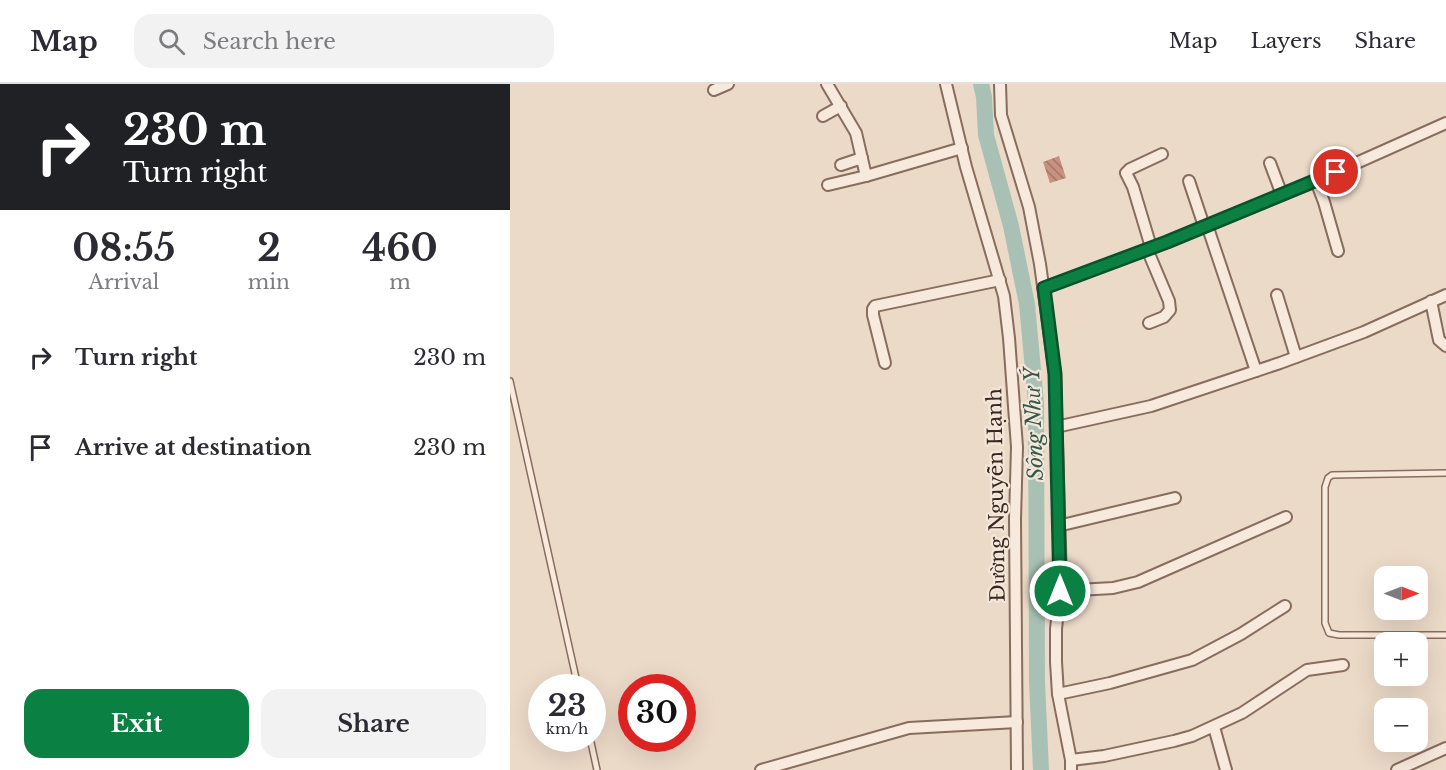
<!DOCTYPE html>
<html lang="en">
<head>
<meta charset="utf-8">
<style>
  body { margin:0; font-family:"Libre Baskerville",serif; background:#f2f2f3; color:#2b2b33; height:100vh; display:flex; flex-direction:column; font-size:22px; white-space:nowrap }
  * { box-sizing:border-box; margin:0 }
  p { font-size:20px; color:#7c7c81 }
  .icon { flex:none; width:33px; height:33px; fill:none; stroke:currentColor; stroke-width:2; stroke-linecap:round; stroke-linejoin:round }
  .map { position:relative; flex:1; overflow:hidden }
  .drawer { display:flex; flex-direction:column; background:#fff; width:510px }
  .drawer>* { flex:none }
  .hud { background:#202124; color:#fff; overflow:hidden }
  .needle { width:39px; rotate:90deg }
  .tools { position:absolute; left:864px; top:482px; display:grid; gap:12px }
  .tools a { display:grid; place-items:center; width:54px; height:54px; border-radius:12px; background:#fff; box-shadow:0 6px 24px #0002; font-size:30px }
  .speed { position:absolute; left:18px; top:590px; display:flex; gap:12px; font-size:30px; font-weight:700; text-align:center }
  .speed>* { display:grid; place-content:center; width:78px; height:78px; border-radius:50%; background:#fff; box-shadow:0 6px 24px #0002; line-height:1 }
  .speed small { font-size:15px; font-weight:400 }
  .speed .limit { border:9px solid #d22; background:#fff; color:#111 }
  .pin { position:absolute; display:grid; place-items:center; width:51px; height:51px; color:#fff; margin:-26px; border:3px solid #fff; border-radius:50%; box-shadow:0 2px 6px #0007 }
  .me { position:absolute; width:66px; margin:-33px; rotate:0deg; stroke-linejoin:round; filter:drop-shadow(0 0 4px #0008) }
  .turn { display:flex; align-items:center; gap:21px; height:126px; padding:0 24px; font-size:27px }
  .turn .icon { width:78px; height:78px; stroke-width:2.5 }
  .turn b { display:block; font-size:42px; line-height:51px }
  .eta { display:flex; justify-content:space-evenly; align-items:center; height:102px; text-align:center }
  .eta b { font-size:36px; font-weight:700; line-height:42px }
  .primary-button { display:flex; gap:12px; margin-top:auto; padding:12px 24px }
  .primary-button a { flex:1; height:69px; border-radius:18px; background:#0b8043; color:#fff; font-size:24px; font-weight:700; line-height:69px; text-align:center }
  .primary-button a+a { background:#f2f2f3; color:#2b2b33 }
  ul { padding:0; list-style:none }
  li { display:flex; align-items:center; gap:18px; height:90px; padding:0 24px }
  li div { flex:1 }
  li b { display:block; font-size:22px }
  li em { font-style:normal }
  header { display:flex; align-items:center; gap:36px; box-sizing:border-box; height:84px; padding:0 30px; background:#fff; border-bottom:2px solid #e1e1e2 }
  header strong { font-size:28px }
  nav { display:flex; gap:33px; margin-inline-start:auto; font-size:21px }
  .search { width:420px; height:54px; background:#f2f2f3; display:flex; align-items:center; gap:15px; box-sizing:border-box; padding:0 21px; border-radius:18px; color:#7c7c81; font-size:22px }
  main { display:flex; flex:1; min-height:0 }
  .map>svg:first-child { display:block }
</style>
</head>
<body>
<header>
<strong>Map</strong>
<div class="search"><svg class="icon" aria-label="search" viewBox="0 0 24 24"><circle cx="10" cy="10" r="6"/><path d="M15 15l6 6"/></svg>Search here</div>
<nav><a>Map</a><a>Layers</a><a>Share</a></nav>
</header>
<main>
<section class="drawer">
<div class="hud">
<div class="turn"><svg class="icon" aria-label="right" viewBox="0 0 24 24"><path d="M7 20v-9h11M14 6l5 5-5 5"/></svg><div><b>230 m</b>Turn right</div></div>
</div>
<div class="eta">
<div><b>08:55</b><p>Arrival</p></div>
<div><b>2</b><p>min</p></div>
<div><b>460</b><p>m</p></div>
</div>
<ul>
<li><svg class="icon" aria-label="right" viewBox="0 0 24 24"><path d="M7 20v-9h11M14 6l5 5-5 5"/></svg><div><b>Turn right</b></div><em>230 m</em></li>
<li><svg class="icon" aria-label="arrive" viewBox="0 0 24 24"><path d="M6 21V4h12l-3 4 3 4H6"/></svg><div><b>Arrive at destination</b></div><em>230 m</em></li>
</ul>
<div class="primary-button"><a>Exit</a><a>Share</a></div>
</section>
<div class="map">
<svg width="936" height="686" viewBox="0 0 936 686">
  <defs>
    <pattern id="building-back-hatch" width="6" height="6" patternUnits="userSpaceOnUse" patternTransform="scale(1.5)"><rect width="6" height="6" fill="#c89080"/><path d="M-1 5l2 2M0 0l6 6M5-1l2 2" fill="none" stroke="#a37668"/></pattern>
  </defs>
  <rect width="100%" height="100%" fill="#ecdac8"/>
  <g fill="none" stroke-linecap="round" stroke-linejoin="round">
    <!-- river -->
    <polyline stroke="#a9c1b5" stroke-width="16" points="471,0 474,13 476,51 501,142 517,220 526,319 527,598 531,686"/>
  </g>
  <!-- building -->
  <polygon fill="url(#building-back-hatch)" points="549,72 556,94 540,99 533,78"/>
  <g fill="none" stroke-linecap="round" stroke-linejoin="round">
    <!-- lane casing -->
    <g stroke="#886c5e" stroke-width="8">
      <g id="lane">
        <polyline points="0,297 68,603"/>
        <polyline points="936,389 822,391 818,394 815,403 815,539 819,549 829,551 936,551"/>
        <polyline points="80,654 87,686"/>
      </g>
    </g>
    <!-- street casing -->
    <g stroke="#886c5e" stroke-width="14">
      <g id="street">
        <polyline points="317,0 346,49 356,92 452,64"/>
        <polyline points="436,0 456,83 494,212 499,254 507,363 505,435 507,686"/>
        <polyline points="490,0 491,31 519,123 530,180 545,290 551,498 546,545 546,578 548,610 561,676 561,686"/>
        <polyline points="204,6 218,0"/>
        <polyline points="313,32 331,22"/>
        <polyline points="760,79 772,111"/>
        <polyline points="331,81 352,74"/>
        <polyline points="679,97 694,142"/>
        <polyline points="806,97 814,118 828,167"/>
        <polyline points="318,101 356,92"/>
        <polyline points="697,141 746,287"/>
        <polyline points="641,163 623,103 616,89 620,85 652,70"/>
        <polyline points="637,165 659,217 660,226 654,233 639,239"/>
        <polyline points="534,204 657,158 806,97 936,39"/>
        <polyline points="767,211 786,273"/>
        <polyline points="921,217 929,256 936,262"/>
        <polyline points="375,279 363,231 363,225 365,222 490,196"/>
        <polyline points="546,343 641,322 770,279 854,248 936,211"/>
        <polyline points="548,442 665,414"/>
        <polyline points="550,507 603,504 628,498 776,433"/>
        <polyline points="548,610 600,599 682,576 731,550 775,522"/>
        <polyline points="704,643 716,686"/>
        <polyline points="561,676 594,672 664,657 682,652 732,629 797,586 833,581"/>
        <polyline points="251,686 399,644 507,638"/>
        <polyline points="887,686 936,664"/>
      </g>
    </g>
    <!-- lane -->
    <use href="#lane" stroke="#f7e9db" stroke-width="5"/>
    <!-- street -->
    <use href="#street" stroke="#f7e9db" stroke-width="10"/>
  </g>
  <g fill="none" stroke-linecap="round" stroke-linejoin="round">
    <!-- route casing -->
    <g stroke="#07532c" stroke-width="15">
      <polyline id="route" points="550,507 545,290 534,204 657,158 826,88"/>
    </g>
    <!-- route -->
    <use href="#route" stroke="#0b8043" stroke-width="10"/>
  </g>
  <g text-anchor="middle" stroke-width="4.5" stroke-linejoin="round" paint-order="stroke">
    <!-- street labels -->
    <g font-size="20" fill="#392821" stroke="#f4e6d8">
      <text transform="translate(486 411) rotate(-91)" y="7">Đường Nguyễn Hạnh</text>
    </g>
    <!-- water labels -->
    <g font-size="21" font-style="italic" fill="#31584d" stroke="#f4e6d8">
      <text transform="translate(524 340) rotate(-92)" y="7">Sông Như Ý</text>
    </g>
  </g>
</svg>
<div class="tools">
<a><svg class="needle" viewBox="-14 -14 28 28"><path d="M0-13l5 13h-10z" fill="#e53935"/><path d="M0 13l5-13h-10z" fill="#7c7c81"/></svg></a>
<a>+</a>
<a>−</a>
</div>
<div class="speed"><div>23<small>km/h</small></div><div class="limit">30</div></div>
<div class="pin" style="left:826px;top:88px;background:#d93025"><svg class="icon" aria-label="arrive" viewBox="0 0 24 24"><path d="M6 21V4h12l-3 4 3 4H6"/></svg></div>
<svg class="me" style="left:550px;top:507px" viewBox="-20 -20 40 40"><circle r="17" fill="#0b8043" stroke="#fff" stroke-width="3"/><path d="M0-11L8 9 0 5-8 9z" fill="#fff"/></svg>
</div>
</main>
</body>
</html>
